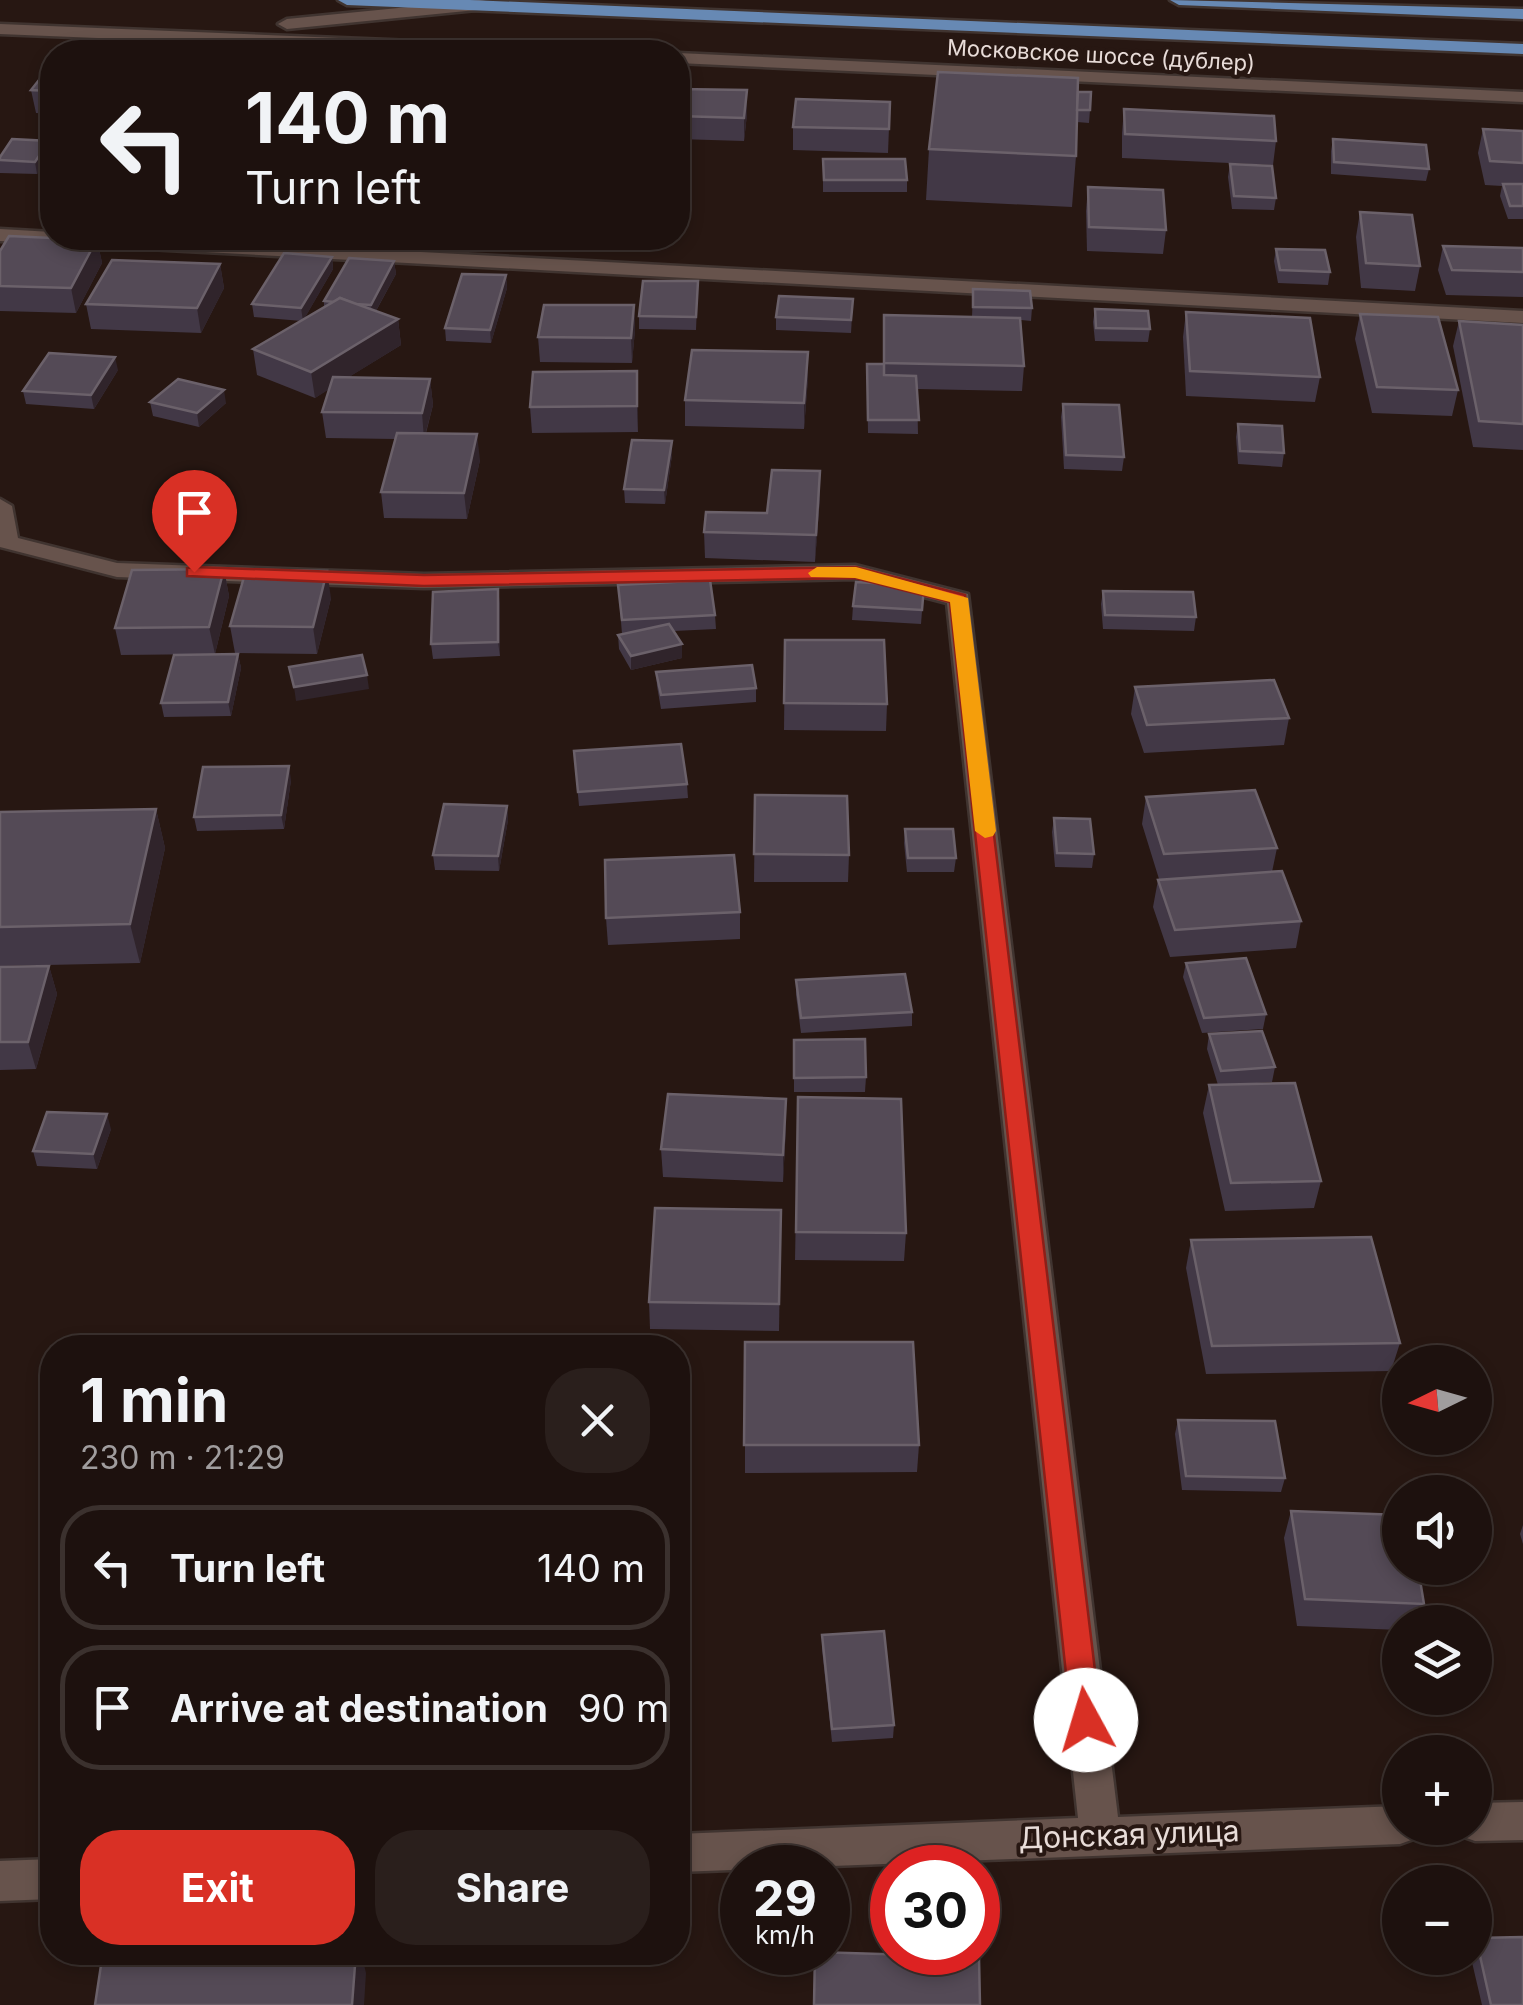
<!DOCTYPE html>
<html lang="en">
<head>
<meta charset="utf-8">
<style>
  body { margin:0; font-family:Inter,sans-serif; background:#2a1f1c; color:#f1f3f6; height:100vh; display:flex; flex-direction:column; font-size:38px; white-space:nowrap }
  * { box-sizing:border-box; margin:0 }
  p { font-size:32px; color:#a09d9e }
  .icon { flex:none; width:55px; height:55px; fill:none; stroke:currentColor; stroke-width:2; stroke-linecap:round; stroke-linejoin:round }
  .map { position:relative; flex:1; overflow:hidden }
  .panel { position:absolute; left:40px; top:1335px; width:650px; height:630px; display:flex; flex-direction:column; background:#1d110e; border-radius:40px; box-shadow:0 5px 15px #0003,0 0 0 2px #3b312e }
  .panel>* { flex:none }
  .banner { position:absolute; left:40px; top:40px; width:650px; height:210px; border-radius:40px; box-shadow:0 5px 15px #0003,0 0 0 2px #3b312e; background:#1d110e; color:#f1f3f6; overflow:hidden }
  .needle { width:65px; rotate:265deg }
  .fabs { position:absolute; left:1382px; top:1345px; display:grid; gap:20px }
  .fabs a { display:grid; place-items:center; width:110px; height:110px; border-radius:50%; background:#1d110e; box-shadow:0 5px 15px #0003,0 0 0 2px #3b312e; font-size:50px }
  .speed { position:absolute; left:720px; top:1845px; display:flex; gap:20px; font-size:50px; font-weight:700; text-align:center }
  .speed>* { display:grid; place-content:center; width:130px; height:130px; border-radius:50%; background:#1d110e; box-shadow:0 5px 15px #0003,0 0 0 2px #3b312e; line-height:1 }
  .speed small { font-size:25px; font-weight:400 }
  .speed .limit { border:15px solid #d22; background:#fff; color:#111 }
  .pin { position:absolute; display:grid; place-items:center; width:85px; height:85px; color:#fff; margin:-102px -42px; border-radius:50% 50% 50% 0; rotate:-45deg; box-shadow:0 0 10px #0007 }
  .pin .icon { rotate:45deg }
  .me { position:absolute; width:110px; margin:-55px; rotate:354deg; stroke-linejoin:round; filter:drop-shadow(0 0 8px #0008) }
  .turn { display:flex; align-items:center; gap:35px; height:210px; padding:0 40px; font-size:45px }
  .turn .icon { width:130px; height:130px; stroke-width:2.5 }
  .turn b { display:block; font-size:70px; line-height:85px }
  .round { display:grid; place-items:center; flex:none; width:105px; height:105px; border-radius:40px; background:#2a1f1c }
  .headline { display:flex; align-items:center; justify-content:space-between; height:170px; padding:0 40px }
  h1 { font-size:60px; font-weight:700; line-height:75px }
  .action { display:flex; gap:20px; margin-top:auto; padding:20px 40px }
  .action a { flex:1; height:115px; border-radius:40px; background:#d93025; color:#fff; font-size:40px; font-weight:700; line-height:115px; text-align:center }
  .action a+a { background:#2a1f1c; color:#f1f3f6 }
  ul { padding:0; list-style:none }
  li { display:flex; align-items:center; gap:30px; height:125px; margin:0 20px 15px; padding:0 20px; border:5px solid #3b312e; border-radius:40px }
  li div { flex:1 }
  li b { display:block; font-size:38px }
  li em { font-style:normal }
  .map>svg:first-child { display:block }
</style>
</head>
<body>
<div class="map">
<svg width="1523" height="2005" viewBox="0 0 1523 2005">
  <rect width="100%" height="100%" fill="#271712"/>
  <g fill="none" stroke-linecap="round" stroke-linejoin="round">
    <!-- street casing -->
    <g stroke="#403430" stroke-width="5">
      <g id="street">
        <polygon points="479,0 486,1 486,9 287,29 278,24 287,19"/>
        <polygon points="0,24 558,47 567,52 442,52 0,34"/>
        <polygon points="678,53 1523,92 1523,102 678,63"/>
        <polygon points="0,229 52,232 52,238 159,238 1523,311 1523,323 0,241"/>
        <polygon points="0,499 12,506 18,538 117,563 424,574 855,565 968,594 1118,1817 1400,1806 1400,1828 1419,1828 1414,1839 1400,1844 678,1872 678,1834 1078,1818 947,603 855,579 424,588 117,577 0,547"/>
        <polygon points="1523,1802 1523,1840 1475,1841 1461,1836 1457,1828 1475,1828 1475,1803"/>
        <polygon points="52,1859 52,1899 0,1901 0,1861"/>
      </g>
    </g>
    <!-- primary casing -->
    <g stroke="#403430" stroke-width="5">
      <g id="primary">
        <polygon points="338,0 470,0 1523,44 1523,54 347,5"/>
        <polygon points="1170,0 1523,9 1523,19 1179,5"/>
      </g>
    </g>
    <!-- street -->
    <use href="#street" fill="#67534c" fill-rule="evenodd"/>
    <!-- primary -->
    <use href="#primary" fill="#6789b4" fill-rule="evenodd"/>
  </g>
  <!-- wall -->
  <g fill="#423846">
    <polygon points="52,67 52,114 36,113 31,90"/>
    <polygon points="678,89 747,114 744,141 678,139"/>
    <polygon points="1078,92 1090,110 1089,123 1077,122 1076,156 1072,207 926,200 929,149"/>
    <polygon points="890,102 888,153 793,150 793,127"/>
    <polygon points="1124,109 1276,141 1273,165 1122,158 1122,133"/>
    <polygon points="1483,129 1523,131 1523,219 1508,219 1500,196 1502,186 1485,185 1478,153"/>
    <polygon points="1333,139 1429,169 1426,181 1331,174 1331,151"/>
    <polygon points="52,153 37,174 0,173 0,157"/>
    <polygon points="823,159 907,180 907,192 823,192"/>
    <polygon points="52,160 52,192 44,192 41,179"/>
    <polygon points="1230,164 1276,198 1274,210 1232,209 1228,177"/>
    <polygon points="1088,187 1166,230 1163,254 1087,251 1086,211"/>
    <polygon points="1360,212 1420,266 1415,291 1361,288 1356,237"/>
    <polygon points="97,239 102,263 76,313 0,311 0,251"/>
    <polygon points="1443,246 1523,248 1523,297 1446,295 1438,270"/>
    <polygon points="1276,249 1330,272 1328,285 1278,283 1274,261"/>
    <polygon points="332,257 333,269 304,319 324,307 324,301 394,261 396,274 376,311 398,319 401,345 347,378 430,379 433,405 426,433 480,460 467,519 384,518 381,492 395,439 326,438 322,412 330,388 315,398 257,375 253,349 302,321 254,317 252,304"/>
    <polygon points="220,264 224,288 201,333 91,329 86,304"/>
    <polygon points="506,275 507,288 491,343 446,341 445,328"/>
    <polygon points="698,281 696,330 639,329 639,316"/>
    <polygon points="973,289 1032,308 1031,321 1021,320 1024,366 1022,391 917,389 918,434 868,433 867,377 883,364 884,315 972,317"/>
    <polygon points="853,299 851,333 776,330 776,317"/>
    <polygon points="634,305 635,330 632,363 540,362 538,337"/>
    <polygon points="1095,309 1150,329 1148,342 1095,341 1093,322"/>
    <polygon points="1186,312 1320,377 1315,402 1186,396 1183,337"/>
    <polygon points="1360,314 1458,390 1452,416 1372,413 1355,339"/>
    <polygon points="1459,321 1523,325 1523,450 1473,447 1453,346"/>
    <polygon points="118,370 94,409 26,404 23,391"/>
    <polygon points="637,371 638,432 532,433 530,407"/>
    <polygon points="808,378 804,429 685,426 685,400"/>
    <polygon points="150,402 226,403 199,427 153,416"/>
    <polygon points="1063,404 1124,457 1122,471 1064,469 1061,417"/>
    <polygon points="1238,424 1284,453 1282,467 1238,464 1236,437"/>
    <polygon points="672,455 665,504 625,503 624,489"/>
    <polygon points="820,497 815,562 705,558 704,532"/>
    <polygon points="224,569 229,596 215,654 121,655 115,628"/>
    <polygon points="618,585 715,615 716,629 674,631 682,644 682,658 631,670 619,649 618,635 622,634"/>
    <polygon points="924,586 921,624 852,620 853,606"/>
    <polygon points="498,589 500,656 433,659 431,644"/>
    <polygon points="1103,591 1196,617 1194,631 1103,629 1101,604"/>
    <polygon points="331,598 317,654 235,653 230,626"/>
    <polygon points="785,640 887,704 886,731 784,730"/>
    <polygon points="238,654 241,668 231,716 164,717 161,703"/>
    <polygon points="656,672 756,688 756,702 661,709 657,686"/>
    <polygon points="1135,687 1289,718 1284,745 1144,753 1131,714"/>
    <polygon points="574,751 687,784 688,798 579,806"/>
    <polygon points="291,780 284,829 197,831 194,817"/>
    <polygon points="755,795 849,855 848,882 754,882"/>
    <polygon points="1146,797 1277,848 1272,872 1301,921 1296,948 1170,957 1153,907 1158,880 1159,879 1142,824"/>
    <polygon points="507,806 508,820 499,871 435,870 433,855"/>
    <polygon points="156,809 165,848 140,963 0,966 0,812"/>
    <polygon points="1054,818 1094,854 1092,868 1055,867 1052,832"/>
    <polygon points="905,829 956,858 954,872 907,872 904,843"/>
    <polygon points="740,912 740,939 608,945 606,918"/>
    <polygon points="1186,963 1266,1014 1263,1029 1202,1033 1183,977"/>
    <polygon points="49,966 57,994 36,1069 0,1070 0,967"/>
    <polygon points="796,980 912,1012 912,1026 801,1033 796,995"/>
    <polygon points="1209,1034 1275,1067 1272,1082 1227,1085 1321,1181 1314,1208 1225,1211 1203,1113 1209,1085 1218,1085 1207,1049"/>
    <polygon points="794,1040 866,1077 865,1092 794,1092"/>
    <polygon points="798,1097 906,1233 904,1261 795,1260"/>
    <polygon points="786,1127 783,1182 663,1177 661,1149"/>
    <polygon points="111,1129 97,1169 37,1166 33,1151"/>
    <polygon points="781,1210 779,1331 650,1329 649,1302"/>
    <polygon points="1191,1240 1400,1343 1391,1371 1206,1374 1186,1268"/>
    <polygon points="745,1342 919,1445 917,1472 745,1473"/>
    <polygon points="1178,1420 1285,1478 1281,1492 1182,1490 1175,1434"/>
    <polygon points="1291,1511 1424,1604 1418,1622 1400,1622 1400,1630 1297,1626 1284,1538"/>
    <polygon points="1523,1525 1523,1544 1520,1534"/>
    <polygon points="822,1635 894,1725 893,1738 832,1742 822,1649"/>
    <polygon points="1476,1938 1523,2005 1482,2005 1471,1958 1475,1958"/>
  </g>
  <!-- shaded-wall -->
  <g fill="#30242b">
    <polygon points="747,90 747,114 744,141 744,118"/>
    <polygon points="49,141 52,153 37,174 35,162"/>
    <polygon points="97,239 102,263 76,313 71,288"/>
    <polygon points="332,257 333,269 303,321 301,308"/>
    <polygon points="394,261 396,274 372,318 371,305"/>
    <polygon points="220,264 224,288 201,333 197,308"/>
    <polygon points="506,275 507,288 491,343 490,330"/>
    <polygon points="634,305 635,330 632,363 631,338"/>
    <polygon points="398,319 401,345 315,398 311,372"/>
    <polygon points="808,352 808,378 804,429 804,403"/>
    <polygon points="115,357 118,370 94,409 91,395"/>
    <polygon points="637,371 638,396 638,432 637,406"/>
    <polygon points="430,379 433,405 424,439 422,413"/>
    <polygon points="224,390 226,403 199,427 197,413"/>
    <polygon points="477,434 480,460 467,519 464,493"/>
    <polygon points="672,441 672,455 665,504 664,490"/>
    <polygon points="820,471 820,497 815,562 816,535"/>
    <polygon points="224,569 229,596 215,654 209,627"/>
    <polygon points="327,571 331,598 317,654 313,627"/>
    <polygon points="498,589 500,603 500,656 498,642"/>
    <polygon points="682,644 682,658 631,670 631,656"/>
    <polygon points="238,654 241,668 231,716 228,702"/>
    <polygon points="367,675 369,689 296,701 294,687"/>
    <polygon points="289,766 291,780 284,829 281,815"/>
    <polygon points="507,806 508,820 499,871 498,856"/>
    <polygon points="156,809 165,848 140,963 130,924"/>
    <polygon points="49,966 57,994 36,1069 28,1042"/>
    <polygon points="786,1099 786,1127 783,1182 783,1155"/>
    <polygon points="107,1114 111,1129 97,1169 93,1154"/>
    <polygon points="356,1952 361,1952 366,1973 364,2005 352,2005"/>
  </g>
  <!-- building -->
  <g fill="#544a56" stroke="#6b616a" stroke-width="2.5">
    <polygon points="50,66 52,67 52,91 31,90"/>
    <polygon points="938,72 1078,78 1076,156 929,149"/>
    <polygon points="678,89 747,90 744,118 678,116"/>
    <polygon points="1078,92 1091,92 1090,110 1077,110"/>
    <polygon points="796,99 890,102 889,129 793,127"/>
    <polygon points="1124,109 1274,116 1276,141 1125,134"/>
    <polygon points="1483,129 1523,131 1523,163 1490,161"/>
    <polygon points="12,139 49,141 35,162 0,160 0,157"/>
    <polygon points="1333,139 1426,145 1429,169 1334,162"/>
    <polygon points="823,159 905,159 907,180 824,180"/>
    <polygon points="52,160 52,179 41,179"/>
    <polygon points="1230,164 1272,166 1276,198 1234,196"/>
    <polygon points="1503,184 1523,184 1523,206 1510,206"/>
    <polygon points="1088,187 1163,190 1166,230 1089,227"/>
    <polygon points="1360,212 1412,215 1420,266 1366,263"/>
    <polygon points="9,236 52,238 97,239 71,288 0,286 0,251"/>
    <polygon points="1443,246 1523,248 1523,272 1452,270"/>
    <polygon points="1276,249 1325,250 1330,272 1280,270"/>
    <polygon points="284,253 332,257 301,308 252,304"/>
    <polygon points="349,258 394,261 371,305 355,304 340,298 334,302 324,301"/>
    <polygon points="112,260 220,264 197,308 86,304"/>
    <polygon points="462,274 506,275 490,330 445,328"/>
    <polygon points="643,281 698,281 696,317 639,316"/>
    <polygon points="973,289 1030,291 1032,308 973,307"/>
    <polygon points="779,296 853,299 851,320 776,317"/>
    <polygon points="340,298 398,319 311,372 253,349"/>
    <polygon points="544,305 634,305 631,338 538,337"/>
    <polygon points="1095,309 1148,311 1150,329 1096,328"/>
    <polygon points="1186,312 1310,318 1320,377 1190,371"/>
    <polygon points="1360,314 1438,317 1458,390 1377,387"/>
    <polygon points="884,315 1020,318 1024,366 884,363"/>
    <polygon points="1459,321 1523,325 1523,424 1479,421"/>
    <polygon points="692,350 808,352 804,403 685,400"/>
    <polygon points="49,353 115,357 91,395 23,391"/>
    <polygon points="867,364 884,364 884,375 916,376 919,420 868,420"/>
    <polygon points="637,371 637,406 530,407 533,372"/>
    <polygon points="333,377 430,379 422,413 322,412"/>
    <polygon points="178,379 224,390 197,413 150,402"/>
    <polygon points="1063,404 1119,405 1124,457 1066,455"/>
    <polygon points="1238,424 1282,426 1284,453 1240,451"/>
    <polygon points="397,433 477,434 464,493 381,492"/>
    <polygon points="632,440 672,441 664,490 624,489"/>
    <polygon points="772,470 820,471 816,535 704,532 706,512 767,513"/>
    <polygon points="224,569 209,627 115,628 132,570"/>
    <polygon points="246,570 327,571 313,627 230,626"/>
    <polygon points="710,580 715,615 622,620 618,585"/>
    <polygon points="856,582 924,586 922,610 853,606"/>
    <polygon points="498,589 498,642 431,644 433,592"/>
    <polygon points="1103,591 1193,592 1196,617 1105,615"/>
    <polygon points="669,624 682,644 631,656 618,635"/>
    <polygon points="785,640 884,640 887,704 784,703"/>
    <polygon points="238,654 228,702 161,703 174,655"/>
    <polygon points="362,655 367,675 294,687 289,667"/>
    <polygon points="752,665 756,688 661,695 656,672"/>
    <polygon points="1274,680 1289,718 1147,725 1135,687"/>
    <polygon points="681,744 687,784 578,792 574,751"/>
    <polygon points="289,766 281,815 194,817 203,767"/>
    <polygon points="1255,790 1277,848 1164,854 1146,797"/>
    <polygon points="755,795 847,796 849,855 754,854"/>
    <polygon points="444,804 507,806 498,856 433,855"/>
    <polygon points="156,809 130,924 0,927 0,812"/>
    <polygon points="1054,818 1090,819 1094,854 1057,853"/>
    <polygon points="905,829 953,829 956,858 908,858"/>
    <polygon points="734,855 740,912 606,918 605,860"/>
    <polygon points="1282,871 1301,921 1175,930 1158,880"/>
    <polygon points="1246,958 1266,1014 1204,1018 1186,963"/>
    <polygon points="49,966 28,1042 0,1042 0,967"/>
    <polygon points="905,974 912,1012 801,1018 796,980"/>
    <polygon points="1262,1031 1275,1067 1221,1071 1209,1034"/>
    <polygon points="865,1039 866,1077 794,1078 794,1040"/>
    <polygon points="1295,1083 1321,1181 1231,1183 1209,1085"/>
    <polygon points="668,1094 786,1099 783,1155 661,1149"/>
    <polygon points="798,1097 901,1099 906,1233 796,1232"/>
    <polygon points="47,1112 107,1114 93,1154 33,1151"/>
    <polygon points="655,1208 781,1210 779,1304 649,1302"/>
    <polygon points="1371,1237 1400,1343 1212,1346 1191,1240"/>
    <polygon points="745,1342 913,1342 919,1445 744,1445"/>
    <polygon points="1178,1420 1275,1421 1285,1478 1186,1476"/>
    <polygon points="1291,1511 1400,1515 1400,1568 1418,1568 1424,1604 1305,1599"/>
    <polygon points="884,1631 894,1725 832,1729 822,1635"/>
    <polygon points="1523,1937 1523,2005 1491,2005 1476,1938"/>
    <polygon points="103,1952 356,1952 352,2005 95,2005"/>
    <polygon points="815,1952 979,1957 980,2005 814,2005"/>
  </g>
  <!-- route -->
  <polygon fill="#d93025" stroke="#8d1f18" stroke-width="2.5" points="194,567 424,575 856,567 965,595 1101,1720 1097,1729 1086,1733 1076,1729 1071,1720 950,602 855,578 424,586 187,576 187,568"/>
  <!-- slow -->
  <polygon fill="#f59e0b" points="817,567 856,567 968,598 996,831 993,836 985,838 975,831 950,602 855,578 811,577 808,573"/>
  <g text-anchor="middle" stroke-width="8" stroke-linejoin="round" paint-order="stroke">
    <!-- far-street labels -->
    <g font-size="22" fill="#e8dcd8" stroke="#271712">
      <text transform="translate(1101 55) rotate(3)" y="8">Московское шоссе (дублер)</text>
    </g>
    <!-- near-street labels -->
    <g font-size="30" fill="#e8dcd8" stroke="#271712">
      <text transform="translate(1129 1835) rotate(-2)" y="10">Донская улица</text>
    </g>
  </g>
</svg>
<div class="fabs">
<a><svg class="needle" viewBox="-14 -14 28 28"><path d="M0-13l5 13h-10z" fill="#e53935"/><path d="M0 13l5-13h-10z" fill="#a09d9e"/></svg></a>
<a><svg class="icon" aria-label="sound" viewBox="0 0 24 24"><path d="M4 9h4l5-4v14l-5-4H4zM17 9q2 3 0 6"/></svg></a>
<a><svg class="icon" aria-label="layers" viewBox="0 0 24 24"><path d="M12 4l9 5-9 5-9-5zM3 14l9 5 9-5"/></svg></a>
<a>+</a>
<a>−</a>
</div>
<div class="speed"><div>29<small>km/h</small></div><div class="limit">30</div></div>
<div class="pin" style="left:194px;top:572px;background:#d93025"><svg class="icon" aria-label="arrive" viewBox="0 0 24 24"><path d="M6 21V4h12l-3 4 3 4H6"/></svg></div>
<svg class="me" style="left:1086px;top:1720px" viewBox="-20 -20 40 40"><circle r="19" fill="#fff"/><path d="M0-13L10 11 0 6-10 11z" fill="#d93025"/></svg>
<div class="banner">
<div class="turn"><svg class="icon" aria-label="left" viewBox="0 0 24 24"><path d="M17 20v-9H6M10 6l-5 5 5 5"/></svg><div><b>140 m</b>Turn left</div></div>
</div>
<section class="panel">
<div class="headline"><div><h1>1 min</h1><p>230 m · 21:29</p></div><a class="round"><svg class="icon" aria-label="close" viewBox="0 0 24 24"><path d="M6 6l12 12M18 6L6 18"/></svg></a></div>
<ul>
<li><svg class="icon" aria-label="left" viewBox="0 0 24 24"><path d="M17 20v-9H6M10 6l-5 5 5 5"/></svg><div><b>Turn left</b></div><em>140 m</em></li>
<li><svg class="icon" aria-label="arrive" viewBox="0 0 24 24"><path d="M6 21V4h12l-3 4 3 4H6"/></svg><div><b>Arrive at destination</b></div><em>90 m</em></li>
</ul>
<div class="action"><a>Exit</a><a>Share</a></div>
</section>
</div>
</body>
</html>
